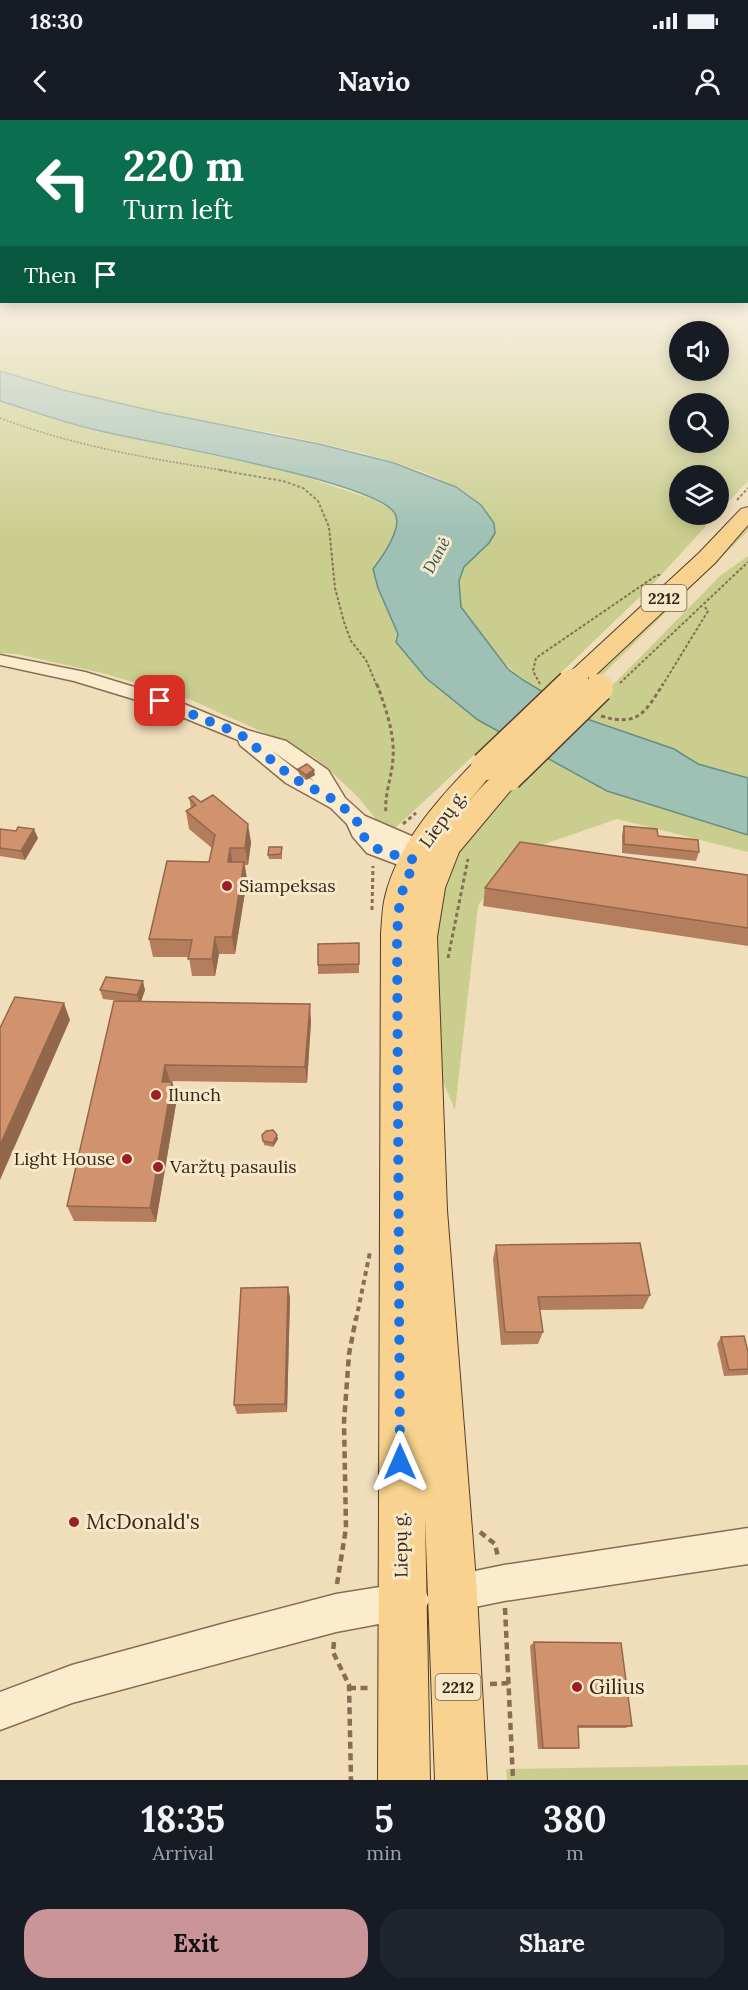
<!DOCTYPE html>
<html lang="en">
<head>
<meta charset="utf-8">
<style>
  body { margin:0; font-family:Lora,serif; background:#20242c; color:#f1f3f6; height:100vh; display:flex; flex-direction:column; font-size:22px; white-space:nowrap }
  * { box-sizing:border-box; margin:0 }
  p { font-size:20px; color:#9ea1a6 }
  .icon { flex:none; width:33px; height:33px; fill:none; stroke:currentColor; stroke-width:2; stroke-linecap:round; stroke-linejoin:round }
  .map { position:relative; height:1660px; overflow:hidden }
  .panel { display:flex; flex-direction:column; background:#171b24; flex:1 }
  .panel>* { flex:none }
  .top-card { position:absolute; left:0px; top:0px; width:748px; height:183px; box-shadow:0 3px 15px #0003; background:#0b6e4f; color:#fff; overflow:hidden }
  .fabs { position:absolute; left:669px; top:201px; display:grid; gap:12px }
  .fabs a { display:grid; place-items:center; width:60px; height:60px; border-radius:50%; background:#171b24; box-shadow:0 3px 15px #0003; font-size:30px }
  .pin { position:absolute; display:grid; place-items:center; width:51px; height:51px; color:#fff; margin:-26px; border-radius:12px; box-shadow:0 3px 9px #0006 }
  .me { position:absolute; width:66px; margin:-33px; rotate:0deg; stroke-linejoin:round; filter:drop-shadow(0 0 4px #0008) }
  .turn { display:flex; align-items:center; gap:21px; height:126px; padding:0 24px; font-size:27px }
  .turn .icon { width:78px; height:78px; stroke-width:2.5 }
  .turn b { display:block; font-size:42px; line-height:51px }
  .then { display:flex; align-items:center; height:57px; padding:0 24px; background:#0003; gap:12px; font-size:22px }
  .eta { display:flex; justify-content:space-evenly; align-items:center; height:102px; text-align:center }
  .eta b { font-size:36px; font-weight:700; line-height:42px }
  .primary-button { display:flex; gap:12px; margin-top:auto; padding:12px 24px }
  .primary-button a { flex:1; height:69px; border-radius:24px; background:#ca9498; color:#111; font-size:24px; font-weight:700; line-height:69px; text-align:center }
  .primary-button a+a { background:#20242c; color:#f1f3f6 }
  .status { display:flex; justify-content:space-between; align-items:center; height:42px; padding:0 30px; background:#171b24; direction:ltr }
  .status svg { height:16px; fill:currentColor }
  header { display:flex; justify-content:space-between; align-items:center; height:78px; padding:0 24px; background:#171b24; font-size:27px; font-weight:700 }
  .map>svg:first-child { display:block }
</style>
</head>
<body>
<div class="status"><b>18:30</b><svg viewBox="0 0 49 12"><path d="M0 12V9h3v3zM5 12V6h3v6zM10 12V3h3v9zM15 12V0h3v12zM26 1h20v11H26zM47 4h2v5h-2z"/></svg></div>
<header><svg class="icon" aria-label="back" viewBox="0 0 24 24"><path d="M15 5l-7 7 7 7"/></svg>Navio<svg class="icon" aria-label="person" viewBox="0 0 24 24"><circle cx="12" cy="8" r="4"/><path d="M4 21q1-7 8-7t8 7"/></svg></header>
<div class="map">
<svg width="748" height="1660" viewBox="0 0 748 1660">
  <rect width="100%" height="100%" fill="#f0deba"/>
  <!-- green -->
  <g fill="#c9ce8e" fill-rule="evenodd">
    <path d="M0 184H748V361L719 392 718 356H680V394L716 395 652 465 541 572C511 553 495 534 474 506 471 500 463 494 461 487 459 481 458 467 459 460 465 428 517 425 482 386 434 334 232 307 158 292 104 281 52 267 0 251ZM680 212H718V250H680ZM680 284H718V322H680Z"/>
    <polygon points="0,281 89,309 291,352 372,379 394,391 398,402 393,417 373,449 378,468 398,514 478,600 500,611 393,710 376,699 357,676 325,646 312,636 276,618 189,579 106,554 17,534 0,533"/>
    <polygon points="748,406 748,411 592,565 586,563"/>
    <polygon points="748,436 748,658 698,644 674,629 587,599 612,574 607,571 721,455"/>
    <polygon points="549,637 607,671 748,715 748,732 617,699 513,735 478,786 455,990 440,955 437,797 442,775 458,732 515,660 522,663"/>
    <polygon points="748,1645 748,1660 507,1660 506,1649"/>
  </g>
  <!-- water -->
  <path fill="#9fc0b5" stroke="#668e83" stroke-width="1.5" d="M0 251 63 270 157 292 319 324 394 343 456 367 481 385 494 403 495 413 489 423 464 447 459 461 461 487 508 549 523 560 587 599 674 629 698 644 748 658V715L607 671 478 600 426 558 396 522 398 514 378 468 373 449C382 437 405 406 394 392 368 359 143 322 92 309 61 302 30 290 0 281Z"/>
  <g fill="none" stroke-linecap="round" stroke-linejoin="round">
    <!-- minor casing -->
    <g stroke="#886d54" stroke-width="3">
      <g id="minor">
        <path d="M0 535 85 552 167 577 247 610 286 621 328 650 345 678 365 696 444 730 447 736 437 749 429 751 396 744 367 733 353 717 347 704 331 688 286 663 240 625 238 620 153 585 74 561 0 545ZM271 630 313 660 314 661 300 653Z"/>
        <polygon points="748,1408 748,1444 504,1481 446,1493 433,1488 428,1475 433,1462 446,1457 504,1445"/>
        <polygon points="411,1462 424,1467 429,1480 424,1493 411,1498 336,1512 72,1583 0,1610 0,1572 72,1545 229,1502 336,1474"/>
      </g>
    </g>
    <!-- major casing -->
    <g stroke="#553b29" stroke-width="2">
      <g id="major">
        <polygon points="748,387 748,405 715,443 586,564 577,566 568,564 565,559 568,554 699,433 741,389"/>
        <path d="M485 637 494 640 498 646 466 685C480 670 495 645 518 651L522 657 459 732 445 768 437 817 447 1090 477 1474 487 1660H435L425 1397 430 1660H378L381 814C382 802 382 789 385 777 398 723 438 679 476 640Z"/>
      </g>
    </g>
    <!-- path-far4 -->
    <path stroke="#886d54" stroke-width="1.5" stroke-dasharray="2 1.5" stroke-linecap="butt" d="M0 298C74 326 150 339 229 351"/>
    <!-- path-far3 -->
    <g stroke="#886d54" stroke-width="2" stroke-dasharray="3 2" stroke-linecap="butt">
      <polyline points="219,350 283,361 303,368 318,381 329,407 335,468 344,502 351,521 366,540 377,566"/>
      <polyline points="737,380 748,368"/>
      <polyline points="620,563 748,442"/>
      <polyline points="540,564 533,551 536,538 657,455 661,455"/>
      <polyline points="662,566 708,491 704,486"/>
    </g>
    <!-- path-far2 -->
    <g stroke="#886d54" stroke-width="3" stroke-dasharray="4 3" stroke-linecap="butt">
      <path d="M377 564C385 587 395 613 393 638 392 657 384 675 386 694"/>
      <path d="M601 596C638 607 645 593 663 564"/>
      <polyline points="403,704 416,693"/>
      <polyline points="372,790 373,746"/>
      <polyline points="448,838 468,739"/>
    </g>
    <!-- path-far1 -->
    <polyline stroke="#886d54" stroke-width="4" stroke-dasharray="5 4" stroke-linecap="butt" points="356,1200 370,1132"/>
    <!-- path -->
    <g stroke="#886d54" stroke-width="4.5" stroke-dasharray="7 4.5" stroke-linecap="butt">
      <polyline points="480,1412 495,1424 498,1437"/>
      <polyline points="337,1464 346,1408 344,1302 349,1234 356,1198"/>
      <polyline points="505,1488 513,1660"/>
      <polyline points="334,1522 333,1532 349,1565 351,1660"/>
      <polyline points="490,1564 509,1563"/>
      <polyline points="349,1568 370,1568"/>
    </g>
    <!-- minor -->
    <use href="#minor" fill="#fbeccd" fill-rule="evenodd"/>
    <!-- major -->
    <use href="#major" fill="#f8d28e" fill-rule="evenodd"/>
    <!-- major-bridge-far1 casing -->
    <g stroke="#553b29" stroke-width="24" stroke-linecap="butt">
      <polyline id="major-bridge-far1" points="570,566 577,559"/>
    </g>
    <!-- major-bridge casing -->
    <g stroke="#553b29" stroke-width="31" stroke-linecap="butt">
      <g id="major-bridge">
        <polyline points="485,646 571,564"/>
        <polyline points="508,657 599,568"/>
      </g>
    </g>
    <!-- major-bridge-far1 -->
    <use href="#major-bridge-far1" stroke="#f8d28e" stroke-width="22"/>
    <!-- major-bridge -->
    <use href="#major-bridge" stroke="#f8d28e" stroke-width="28"/>
  </g>
  <!-- wall -->
  <g fill="#b47e5e">
    <polygon points="298,649 315,655 306,660 299,654"/>
    <polygon points="189,678 251,722 248,745 245,745 247,760 235,834 219,834 215,856 192,856 189,837 153,837 149,819 209,742 212,728 189,709 186,691 191,688"/>
    <polygon points="624,706 658,716 699,732 696,741 622,733 622,715"/>
    <polygon points="0,709 38,718 25,740 0,736"/>
    <polygon points="282,727 282,739 269,739 268,735"/>
    <polygon points="748,755 748,826 483,786 485,768"/>
    <polygon points="359,823 359,853 318,854 318,845"/>
    <polygon points="100,870 145,870 141,882 311,901 307,963 170,961 172,962 177,978 156,1102 74,1101 67,1086 121,881 103,879"/>
    <polygon points="262,1015 278,1019 273,1027 264,1025"/>
    <polygon points="496,1125 650,1175 643,1189 540,1190 543,1212 538,1224 501,1225 493,1139"/>
    <polygon points="290,1177 287,1292 237,1294 234,1285"/>
    <polygon points="721,1217 748,1232 748,1254 747,1255 724,1256 717,1224"/>
    <polygon points="534,1522 632,1606 625,1608 578,1608 579,1628 574,1629 538,1629 530,1526"/>
  </g>
  <!-- shaded-wall -->
  <g fill="#92674c">
    <polygon points="314,650 315,655 306,660 306,655"/>
    <polygon points="248,704 251,722 248,745 245,728"/>
    <polygon points="34,709 38,718 25,740 21,731"/>
    <polygon points="230,728 233,745 228,742"/>
    <polygon points="244,742 247,760 235,834 232,817"/>
    <polygon points="215,817 219,834 215,856 212,839"/>
    <polygon points="143,861 145,870 140,884 137,875"/>
    <polygon points="64,883 70,900 0,1060 0,1025"/>
    <polygon points="310,884 311,901 307,963 305,947"/>
    <polygon points="165,945 170,961 167,978 162,962"/>
    <polygon points="172,962 177,978 156,1102 150,1088"/>
    <polygon points="277,1015 278,1019 273,1027 273,1023"/>
    <polygon points="288,1167 290,1177 287,1292 285,1284"/>
  </g>
  <!-- building -->
  <g fill="#d1936d" stroke="#92674c" stroke-width="1.5">
    <polygon points="307,644 314,650 306,655 298,649"/>
    <polygon points="213,675 248,704 245,728 230,728 228,742 244,742 232,817 215,817 212,839 188,839 192,820 149,819 167,741 209,742 215,715 186,691 196,685 189,678 193,676 201,682"/>
    <polygon points="624,706 657,709 658,716 698,720 699,732 624,724"/>
    <polygon points="18,707 34,709 21,731 0,728 0,709 16,711"/>
    <polygon points="520,722 748,755 748,808 485,768"/>
    <polygon points="269,727 282,727 281,734 268,735"/>
    <polygon points="359,823 359,844 318,845 318,824"/>
    <polygon points="106,857 143,861 137,875 100,870"/>
    <polygon points="15,877 64,883 0,1025 0,908"/>
    <polygon points="114,881 310,884 305,947 165,945 162,962 172,962 150,1088 67,1086"/>
    <polygon points="273,1010 277,1015 273,1023 263,1021 262,1015 266,1011"/>
    <polygon points="640,1123 650,1175 538,1177 543,1212 505,1212 496,1125"/>
    <polygon points="288,1167 285,1284 234,1285 241,1168"/>
    <polygon points="744,1216 748,1232 748,1249 729,1250 721,1217"/>
    <polygon points="534,1522 621,1523 632,1606 578,1606 579,1628 543,1628"/>
  </g>
  <!-- sky -->
  <linearGradient id="sky" x2="0" y2="1"><stop stop-color="#8bb9d4"/><stop offset="0.44" stop-color="#f8f0e0"/><stop offset="1" stop-color="#f8f0e0" stop-opacity="0"/></linearGradient>
  <rect width="748" height="417" fill="url(#sky)"/>
  <g fill="none" stroke-linecap="round" stroke-linejoin="round">
    <!-- route -->
    <polyline stroke="#1a73e8" stroke-width="10" stroke-dasharray="0 18" points="160,581 240,614 293,658 338,682 357,701 358,710 371,725 383,732 415,740 400,777 397,814 400,1342"/>
  </g>
  <!-- markers -->
  <g fill="#9a2026" stroke="#f7e8ca" stroke-width="2">
    <circle cx="227" cy="766" r="6"/>
    <circle cx="156" cy="975" r="6"/>
    <circle cx="127" cy="1039" r="6"/>
    <circle cx="158" cy="1047" r="6"/>
    <circle cx="74" cy="1402" r="6"/>
    <circle cx="577" cy="1567" r="6"/>
  </g>
  <g text-anchor="middle" stroke-width="6" stroke-linejoin="round" paint-order="stroke">
    <!-- far-water labels -->
    <g font-size="16" font-style="italic" fill="#285752" stroke="#f7e8ca">
      <text transform="translate(436 435) rotate(-62)" y="6">Danė</text>
    </g>
    <!-- shield labels -->
    <g fill="#f7e8ca" stroke="#70604f" stroke-width="1.5">
      <rect x="641.5" y="465" width="45" height="26" rx="4.5"/>
      <rect x="435.5" y="1554" width="45" height="26" rx="4.5"/>
    </g>
    <g font-size="16" font-weight="bold" fill="#36261a">
      <text x="664" y="484">2212</text>
      <text x="458" y="1573">2212</text>
    </g>
    <!-- street labels -->
    <g font-size="18" fill="#36261a" stroke="#f7e8ca">
      <text transform="translate(443 699) rotate(-54)" y="6">Liepų g.</text>
      <text transform="translate(401 1425) rotate(-91)" y="6">Liepų g.</text>
    </g>
    <!-- poi labels -->
    <g font-size="18" fill="#36261a" stroke="#f7e8ca" text-anchor="start">
      <text x="239" y="772">Siampeksas</text>
      <text x="168" y="981">Ilunch</text>
      <text x="115" y="1045" text-anchor="end">Light House</text>
      <text x="170" y="1053">Varžtų pasaulis</text>
    </g>
    <!-- near-poi labels -->
    <g font-size="21" fill="#36261a" stroke="#f7e8ca" text-anchor="start">
      <text x="86" y="1409">McDonald's</text>
      <text x="589" y="1574">Gilius</text>
    </g>
  </g>
</svg>
<div class="fabs">
<a><svg class="icon" aria-label="sound" viewBox="0 0 24 24"><path d="M4 9h4l5-4v14l-5-4H4zM17 9q2 3 0 6"/></svg></a>
<a><svg class="icon" aria-label="search" viewBox="0 0 24 24"><circle cx="10" cy="10" r="6"/><path d="M15 15l6 6"/></svg></a>
<a><svg class="icon" aria-label="layers" viewBox="0 0 24 24"><path d="M12 4l9 5-9 5-9-5zM3 14l9 5 9-5"/></svg></a>
</div>
<div class="pin" style="left:160px;top:581px;background:#d93025"><svg class="icon" aria-label="arrive" viewBox="0 0 24 24"><path d="M6 21V4h12l-3 4 3 4H6"/></svg></div>
<svg class="me" style="left:400px;top:1342px" viewBox="-20 -20 40 40"><path d="M0-17L14 15 0 8-14 15z" fill="#1a73e8" stroke="#fff" stroke-width="4"/></svg>
<div class="top-card">
<div class="turn"><svg class="icon" aria-label="left" viewBox="0 0 24 24"><path d="M17 20v-9H6M10 6l-5 5 5 5"/></svg><div><b>220 m</b>Turn left</div></div>
<div class="then">Then<svg class="icon" aria-label="arrive" viewBox="0 0 24 24"><path d="M6 21V4h12l-3 4 3 4H6"/></svg></div>
</div>
</div>
<section class="panel">
<div class="eta">
<div><b>18:35</b><p>Arrival</p></div>
<div><b>5</b><p>min</p></div>
<div><b>380</b><p>m</p></div>
</div>
<div class="primary-button"><a>Exit</a><a>Share</a></div>
</section>
</body>
</html>
